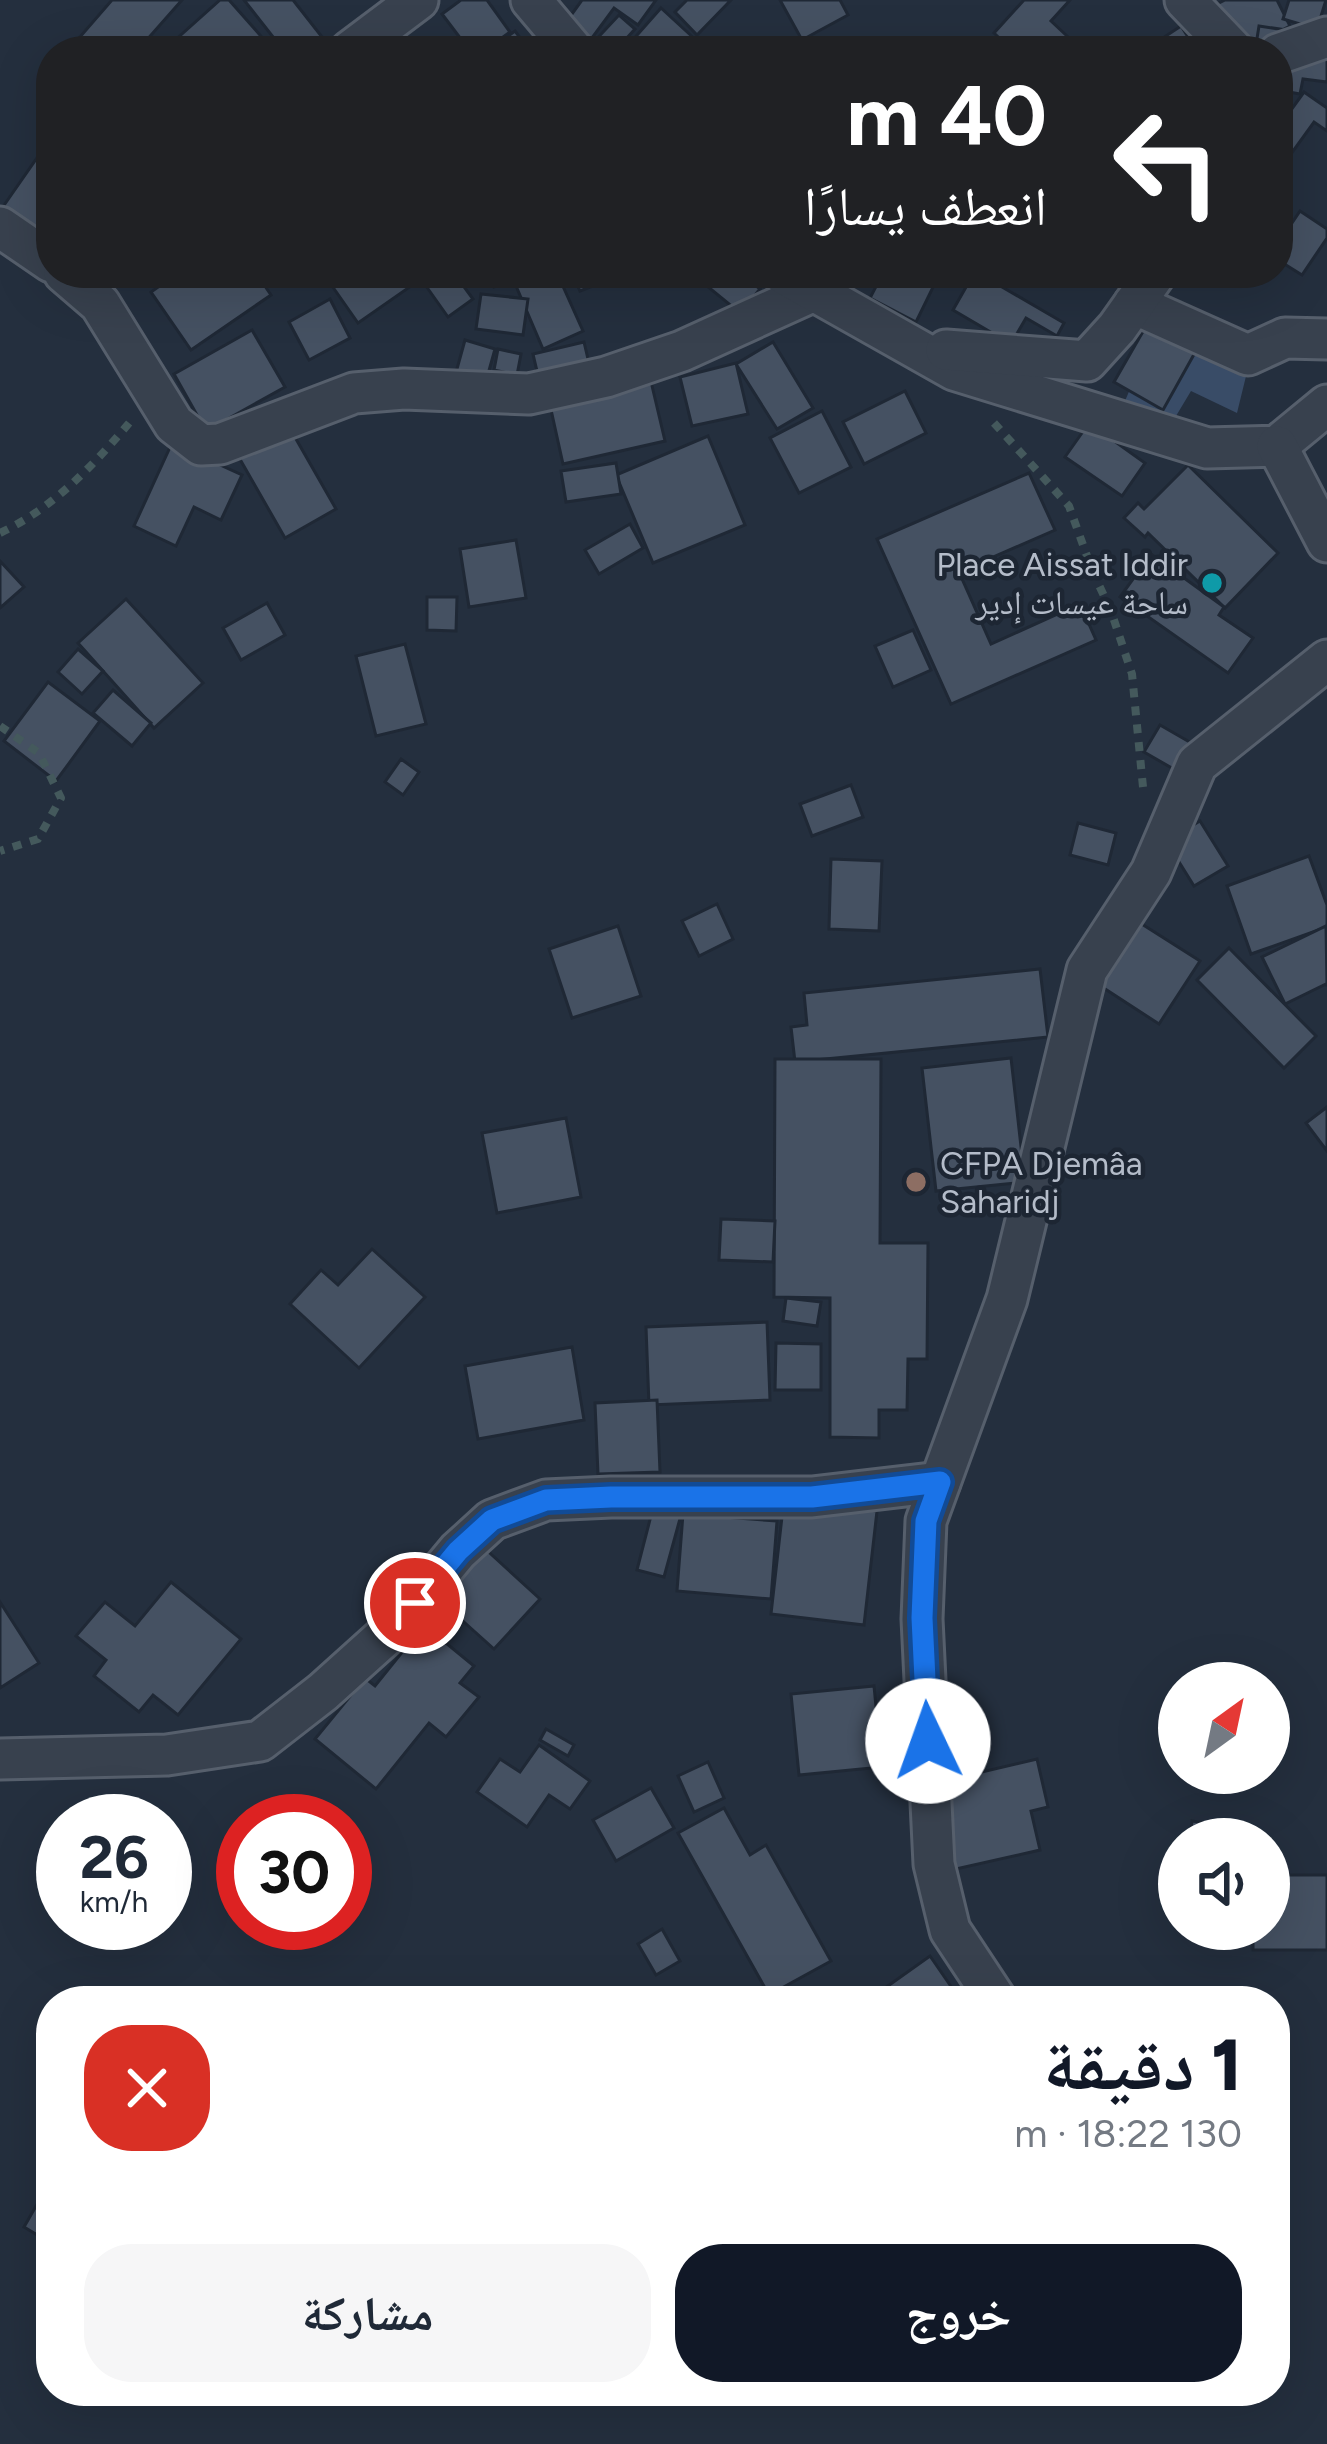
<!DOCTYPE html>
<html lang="ar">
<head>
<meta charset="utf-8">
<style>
  body { margin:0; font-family:Figtree,"Noto Naskh Arabic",sans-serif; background:#f6f6f7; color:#1f2937; direction:rtl; height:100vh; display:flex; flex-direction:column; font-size:45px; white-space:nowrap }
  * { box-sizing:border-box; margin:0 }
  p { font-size:39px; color:#747a83 }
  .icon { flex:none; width:66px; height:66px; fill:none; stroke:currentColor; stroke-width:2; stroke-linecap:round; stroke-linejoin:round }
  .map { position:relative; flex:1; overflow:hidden; direction:ltr }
  .drawer { position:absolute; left:36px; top:1986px; width:1254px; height:420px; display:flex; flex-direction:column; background:#fff; border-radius:48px; box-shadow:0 12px 48px #0002; direction:rtl }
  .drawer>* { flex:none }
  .guide { position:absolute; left:36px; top:36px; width:1257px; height:252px; border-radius:48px; box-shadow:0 12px 48px #0002; direction:rtl; background:#202124; color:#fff; overflow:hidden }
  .needle { width:78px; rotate:33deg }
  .buttons { position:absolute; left:1158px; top:1662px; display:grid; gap:24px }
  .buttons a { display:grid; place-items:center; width:132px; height:132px; border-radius:50%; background:#fff; box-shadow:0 12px 48px #0002; font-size:60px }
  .speed { position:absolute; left:36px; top:1794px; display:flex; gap:24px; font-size:60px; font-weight:700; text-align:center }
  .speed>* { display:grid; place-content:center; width:156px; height:156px; border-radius:50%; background:#fff; box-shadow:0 12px 48px #0002; line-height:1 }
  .speed small { font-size:30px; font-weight:400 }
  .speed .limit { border:18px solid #d22; background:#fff; color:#111 }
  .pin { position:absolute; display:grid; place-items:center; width:102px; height:102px; color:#fff; margin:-51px; border:6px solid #fff; border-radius:50%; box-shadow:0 3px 12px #0007 }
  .me { position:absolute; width:132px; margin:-66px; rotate:357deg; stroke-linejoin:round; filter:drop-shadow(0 0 9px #0008) }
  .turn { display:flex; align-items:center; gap:42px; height:252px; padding:0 48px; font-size:54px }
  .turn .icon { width:156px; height:156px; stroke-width:2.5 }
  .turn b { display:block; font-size:84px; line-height:102px }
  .round { display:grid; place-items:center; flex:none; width:126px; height:126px; border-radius:48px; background:#f6f6f7 }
  .head { display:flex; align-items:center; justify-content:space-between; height:204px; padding:0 48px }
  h1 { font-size:72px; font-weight:800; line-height:90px; color:#111827 }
  .button { display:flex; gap:24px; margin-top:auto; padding:24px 48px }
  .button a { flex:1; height:138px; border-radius:48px; background:#111827; color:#fff; font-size:48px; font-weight:800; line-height:138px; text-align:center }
  .button a+a { background:#f6f6f7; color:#1f2937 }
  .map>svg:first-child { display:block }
</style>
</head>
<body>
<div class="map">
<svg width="1327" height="2444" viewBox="0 0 1327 2444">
  <rect width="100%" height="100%" fill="#242f3e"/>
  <!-- water -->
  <polygon fill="#394c67" points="1154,332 1248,368 1237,413 1191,391 1176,416 1125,401"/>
  <!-- building -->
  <g fill="#455162" stroke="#1f2835" stroke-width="3">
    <polygon points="112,0 182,0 137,51 94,51 79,38"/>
    <polygon points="220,0 229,0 274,51 163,51"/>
    <polygon points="244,0 293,0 333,51 284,51"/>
    <polygon points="461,0 487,0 510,32 484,51 470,51 442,14"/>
    <polygon points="582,0 656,0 638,25 614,8 589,42 564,25"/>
    <polygon points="687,0 731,0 697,35 675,12"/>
    <polygon points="780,0 840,0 848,15 802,40"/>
    <polygon points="1024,0 1070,0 1051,21 1067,36 1054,51 1013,51 994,33"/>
    <polygon points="1225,0 1277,0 1290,26 1239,51 1197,14"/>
    <polygon points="1289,0 1326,0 1317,29 1283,19"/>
    <polygon points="661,8 698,42 690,51 623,51"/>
    <polygon points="619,15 635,29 615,51 597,51 590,46"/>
    <polygon points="1181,26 1197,51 1143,51"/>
    <polygon points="1259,26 1327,36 1327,82 1303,79 1300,94 1278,90 1278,51 1255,51"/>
    <polygon points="515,31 530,51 488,51"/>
    <polygon points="1304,92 1327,108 1327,131 1314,122 1291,154 1278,145 1278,128"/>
    <polygon points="46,145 51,149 51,251 0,211"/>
    <polygon points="1300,211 1327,229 1327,238 1302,275 1278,260 1278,244"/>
    <polygon points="178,273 256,273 271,295 191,350 151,292"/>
    <polygon points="323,273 454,273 473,299 448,317 421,279 358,323"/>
    <polygon points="488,273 557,273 583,331 543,349 513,279 494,287"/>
    <polygon points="572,273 626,273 580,291"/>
    <polygon points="691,273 741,273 760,289 740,313"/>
    <polygon points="883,273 940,273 916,322 870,298"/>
    <polygon points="974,273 978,273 1064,323 1057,336 1026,318 1011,344 953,310"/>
    <polygon points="481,294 528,299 523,335 476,329"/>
    <polygon points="330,299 350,338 309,360 289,322"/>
    <polygon points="1149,321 1197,349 1163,410 1114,382"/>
    <polygon points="252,330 285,387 206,431 174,374"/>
    <polygon points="465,340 495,349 485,385 455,376"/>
    <polygon points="584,342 591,372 540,384 533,354"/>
    <polygon points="773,342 813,408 777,429 736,364"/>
    <polygon points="498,349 521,354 517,375 494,370"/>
    <polygon points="736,363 748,414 692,426 680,377"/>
    <polygon points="649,373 665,441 563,464 548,396"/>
    <polygon points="905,391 926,433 864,464 843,422"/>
    <polygon points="822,411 851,467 799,493 770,438"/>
    <polygon points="1089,423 1145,463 1122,496 1065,457"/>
    <polygon points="288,425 336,509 285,538 237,454"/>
    <polygon points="708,436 745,525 653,563 616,475"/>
    <polygon points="172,443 242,475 221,520 194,507 176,546 134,526"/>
    <polygon points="616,463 621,494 566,502 561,471"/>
    <polygon points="1188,465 1278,553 1225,608 1148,533 1145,537 1124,518 1138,503 1144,509"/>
    <polygon points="1029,473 1055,530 959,572 991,644 1080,604 1096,640 951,704 877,539"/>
    <polygon points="630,524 643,548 599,574 585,550"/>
    <polygon points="516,540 526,598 469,607 460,549"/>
    <polygon points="1151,554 1224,607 1219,615 1253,638 1228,673 1120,597"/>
    <polygon points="0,561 24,587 0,608"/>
    <polygon points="427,597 457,597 456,631 427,630"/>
    <polygon points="126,599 203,683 154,728 78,643"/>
    <polygon points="267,603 285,635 241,660 223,628"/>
    <polygon points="913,630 931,670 893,687 875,646"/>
    <polygon points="405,644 426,724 376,736 356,656"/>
    <polygon points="78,649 103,671 82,694 58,672"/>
    <polygon points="48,682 100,721 56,781 4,741"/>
    <polygon points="113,690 151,723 132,746 93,713"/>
    <polygon points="1160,725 1193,744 1177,771 1144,752"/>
    <polygon points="401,759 419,772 403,795 385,782"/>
    <polygon points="851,785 863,817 812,836 800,804"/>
    <polygon points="1200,821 1228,866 1194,886 1166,841"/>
    <polygon points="1078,823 1116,833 1108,865 1070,855"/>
    <polygon points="1309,856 1327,905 1327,927 1251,954 1227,886"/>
    <polygon points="831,859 882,861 879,931 829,929"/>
    <polygon points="717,904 733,939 699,956 682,921"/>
    <polygon points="1137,921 1200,961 1159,1024 1096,983"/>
    <polygon points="618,926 641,996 572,1018 549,949"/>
    <polygon points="1326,926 1327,986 1326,984 1285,1004 1262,957"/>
    <polygon points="1229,948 1316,1036 1284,1068 1197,980"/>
    <polygon points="1040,969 1048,1037 795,1062 791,1027 807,1025 804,993"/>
    <polygon points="1011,1058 1025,1182 936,1191 922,1068"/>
    <polygon points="775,1059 881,1059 880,1243 928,1243 927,1359 908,1359 907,1410 879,1410 879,1438 830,1437 830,1298 774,1297"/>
    <polygon points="1327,1107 1327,1151 1306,1123"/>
    <polygon points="566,1118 581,1197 497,1213 482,1133"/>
    <polygon points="721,1219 775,1221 773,1262 719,1260"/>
    <polygon points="372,1249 425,1297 359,1368 290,1304 321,1270 338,1285"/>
    <polygon points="786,1298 821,1302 817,1326 783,1321"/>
    <polygon points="767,1322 770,1400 649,1405 646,1327"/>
    <polygon points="776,1343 821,1344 821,1390 775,1390"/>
    <polygon points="572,1347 584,1420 478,1439 465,1366"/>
    <polygon points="657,1400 660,1472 598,1474 595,1403"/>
    <polygon points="784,1499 877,1511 864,1625 771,1614"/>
    <polygon points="653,1508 681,1515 664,1577 637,1570"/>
    <polygon points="683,1514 777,1521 771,1599 677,1591"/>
    <polygon points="481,1545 540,1599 494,1649 435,1596"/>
    <polygon points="171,1582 241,1639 178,1715 153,1695 139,1712 94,1676 106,1660 76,1636 105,1602 135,1626"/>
    <polygon points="0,1602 39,1663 0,1688"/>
    <polygon points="424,1625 474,1666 460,1683 479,1697 446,1737 429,1723 376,1789 315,1739 365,1678 375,1686"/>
    <polygon points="874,1686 882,1767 799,1775 791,1694"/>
    <polygon points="546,1729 574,1745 568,1756 540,1740"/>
    <polygon points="539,1745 590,1781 570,1809 549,1795 527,1827 477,1792 500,1759 520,1772"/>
    <polygon points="1037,1759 1048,1807 1031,1811 1040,1850 956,1869 935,1783"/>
    <polygon points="708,1762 724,1798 694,1812 678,1776"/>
    <polygon points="651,1788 674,1828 616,1861 593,1820"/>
    <polygon points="724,1808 750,1855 766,1845 831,1961 769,1995 678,1833"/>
    <polygon points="1192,1821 1233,1827 1231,1839 1190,1839"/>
    <polygon points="1269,1875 1327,1875 1327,1950 1253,1950 1253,1929 1269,1929"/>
    <polygon points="662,1929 680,1961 656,1975 638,1944"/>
    <polygon points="930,1956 961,2001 873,2001 871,1998"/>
    <polygon points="51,2180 51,2243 24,2227"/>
  </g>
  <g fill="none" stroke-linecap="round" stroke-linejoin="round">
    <!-- minor casing -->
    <g stroke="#565f6c" stroke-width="45">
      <g id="minor">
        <polyline points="531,0 574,51"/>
        <polyline points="1185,0 1234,51"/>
        <polyline points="350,51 418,0"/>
        <polyline points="1278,54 1327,37"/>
        <polyline points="0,227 51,262"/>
        <polyline points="64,273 100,304 174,424 201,445 220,444 354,393 404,389 529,394 606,377 682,351 814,291"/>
        <polyline points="782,273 954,370 1207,448 1277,446 1327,405"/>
        <polyline points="1134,304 1248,355 1285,338 1327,339"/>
        <polyline points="946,350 1087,361 1117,328 1156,273"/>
        <polyline points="1277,446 1327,542"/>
        <polyline points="0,1759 167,1755 260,1741 323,1692 393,1629 458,1551 492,1520 546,1500 611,1497 812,1497 940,1482"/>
        <polyline points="997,2001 950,1930 934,1864 922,1619 926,1521 1007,1299 1087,970 1151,872 1197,764 1327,660"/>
      </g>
    </g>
    <!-- path -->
    <g stroke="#44595c" stroke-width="8" stroke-dasharray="9 9" stroke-linecap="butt">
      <polyline points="994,423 1069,506 1092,570 1111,611 1132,674 1143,787"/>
      <path d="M0 533C52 509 93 466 130 422"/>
      <polyline points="0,726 39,753 61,798 38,839 0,851"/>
    </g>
    <!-- minor -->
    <use href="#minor" stroke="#38414e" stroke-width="39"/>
  </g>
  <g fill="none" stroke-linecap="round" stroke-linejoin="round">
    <!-- route casing -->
    <g stroke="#114b97" stroke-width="30">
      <polyline id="route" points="415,1603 458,1551 492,1520 546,1500 611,1497 812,1497 940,1482 926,1521 922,1618 928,1741"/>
    </g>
    <!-- route -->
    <use href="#route" stroke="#1a73e8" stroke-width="21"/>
  </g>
  <!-- markers -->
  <circle fill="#0f9aa8" stroke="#1d2633" stroke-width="4.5" cx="1212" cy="583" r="12"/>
  <circle fill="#8d6e63" stroke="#1d2633" stroke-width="4.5" cx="916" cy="1182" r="12"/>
  <g text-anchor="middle" stroke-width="9" stroke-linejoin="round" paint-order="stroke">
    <!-- poi labels -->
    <g font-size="33" fill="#b4bcc9" stroke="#1d2633" text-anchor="end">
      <text x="1188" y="576">Place Aissat Iddir<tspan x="1188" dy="38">ساحة عيسات إدير</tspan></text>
      <text x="940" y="1175" text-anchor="start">CFPA Djemâa<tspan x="940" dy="38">Saharidj</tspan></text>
    </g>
  </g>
</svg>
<div class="buttons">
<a><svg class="needle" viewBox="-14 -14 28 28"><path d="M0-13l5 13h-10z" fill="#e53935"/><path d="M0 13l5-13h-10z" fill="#747a83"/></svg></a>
<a><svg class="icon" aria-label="sound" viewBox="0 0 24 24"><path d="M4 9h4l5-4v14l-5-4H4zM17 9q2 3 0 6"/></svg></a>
</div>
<div class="speed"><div>26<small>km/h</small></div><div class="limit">30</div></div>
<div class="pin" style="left:415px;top:1603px;background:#d93025"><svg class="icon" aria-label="arrive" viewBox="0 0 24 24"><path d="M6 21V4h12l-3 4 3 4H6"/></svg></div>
<svg class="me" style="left:928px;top:1741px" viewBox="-20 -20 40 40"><circle r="19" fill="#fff"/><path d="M0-13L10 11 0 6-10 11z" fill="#1a73e8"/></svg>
<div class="guide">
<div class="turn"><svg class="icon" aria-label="left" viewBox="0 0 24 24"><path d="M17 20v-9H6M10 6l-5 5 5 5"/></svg><div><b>40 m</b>انعطف يسارًا</div></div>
</div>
<section class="drawer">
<div class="head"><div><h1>1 دقيقة</h1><p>130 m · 18:22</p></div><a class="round" style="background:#d93025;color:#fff"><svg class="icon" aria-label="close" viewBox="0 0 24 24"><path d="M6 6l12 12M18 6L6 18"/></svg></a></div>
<div class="button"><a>خروج</a><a>مشاركة</a></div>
</section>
</div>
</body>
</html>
